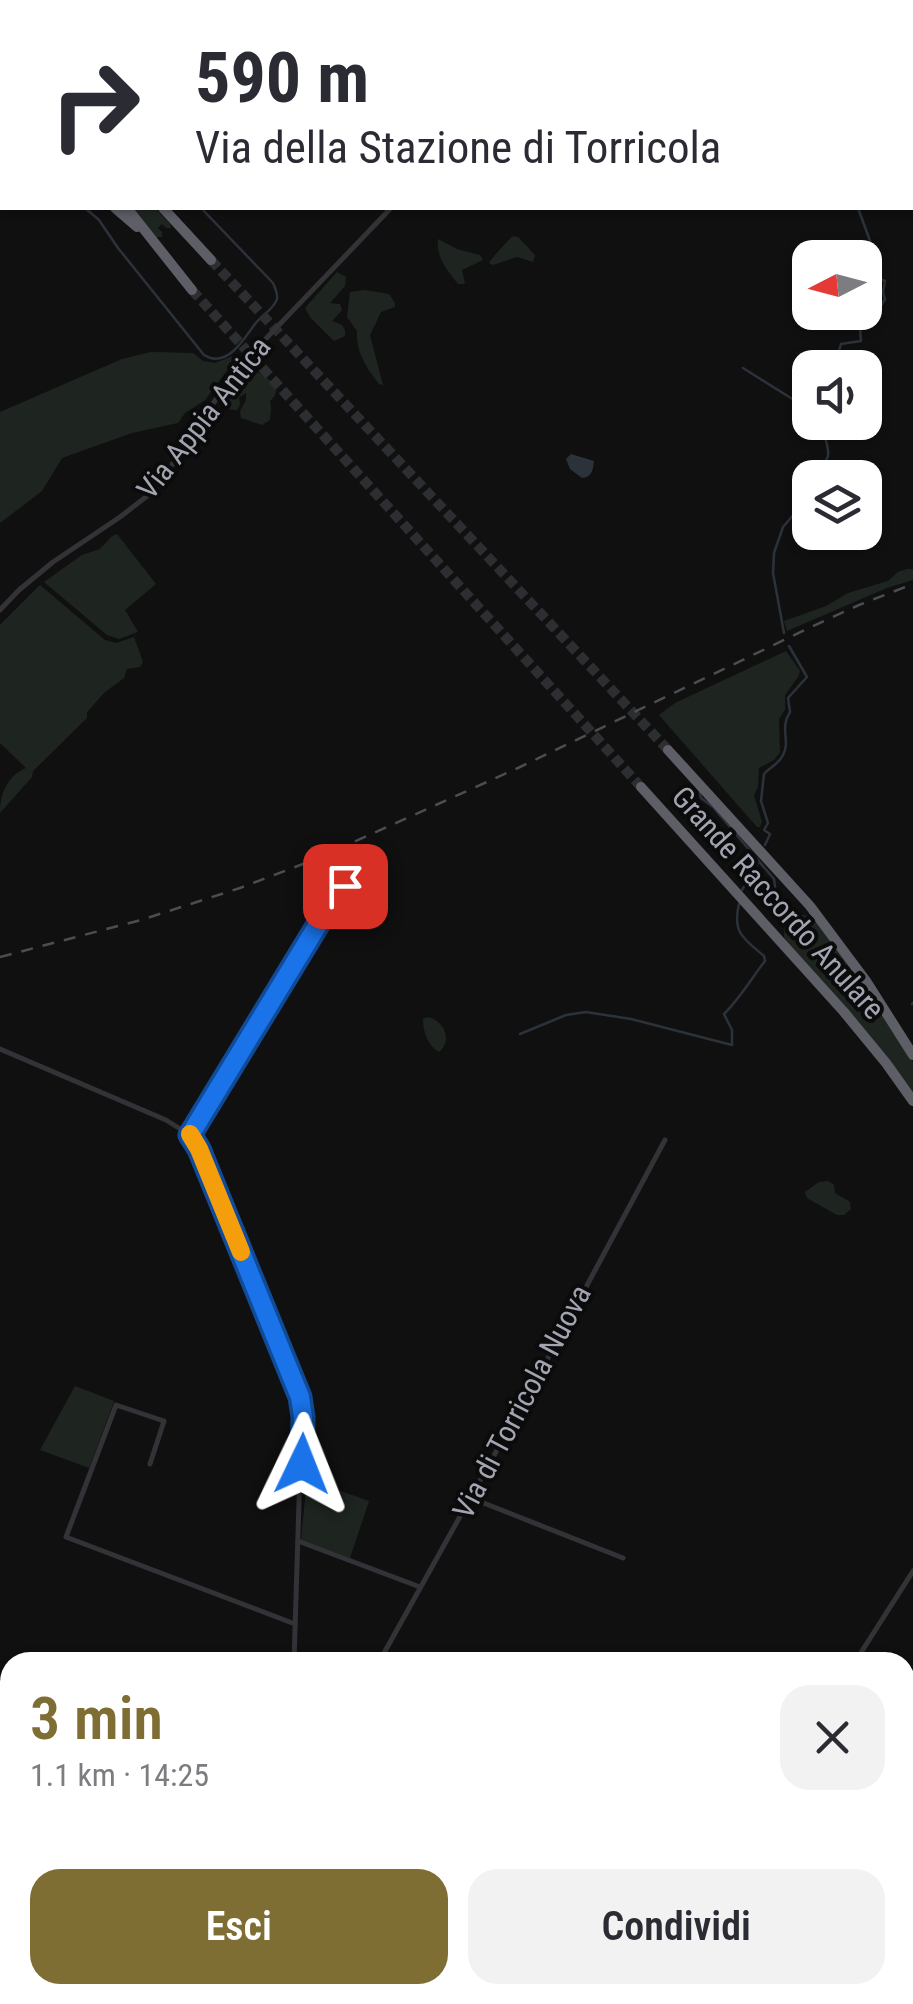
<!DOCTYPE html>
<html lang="it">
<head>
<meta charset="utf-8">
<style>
  body { margin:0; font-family:"Roboto Condensed",sans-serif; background:#f2f2f3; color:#2b2b33; height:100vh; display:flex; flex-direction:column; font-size:38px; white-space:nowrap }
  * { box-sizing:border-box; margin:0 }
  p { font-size:32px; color:#7c7c81 }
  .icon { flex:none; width:55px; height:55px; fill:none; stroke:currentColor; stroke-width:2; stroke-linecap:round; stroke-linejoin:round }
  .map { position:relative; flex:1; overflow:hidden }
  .drawer { position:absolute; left:0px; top:1652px; width:915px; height:352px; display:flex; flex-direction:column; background:#fff; border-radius:30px 30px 0 0; box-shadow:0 2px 8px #0004 }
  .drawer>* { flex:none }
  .guide { position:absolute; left:0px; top:0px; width:915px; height:210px; box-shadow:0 2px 8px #0004; background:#fff; color:#2b2b33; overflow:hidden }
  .needle { width:65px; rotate:264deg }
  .tools { position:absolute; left:792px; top:240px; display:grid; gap:20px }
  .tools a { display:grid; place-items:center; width:90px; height:90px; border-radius:20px; background:#fff; box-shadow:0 2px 8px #0004; font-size:50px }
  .pin { position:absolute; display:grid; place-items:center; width:85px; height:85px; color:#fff; margin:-42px; border-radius:20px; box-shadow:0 5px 15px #0006 }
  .me { position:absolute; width:110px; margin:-55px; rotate:2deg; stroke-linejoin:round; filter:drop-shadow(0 0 8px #0008) }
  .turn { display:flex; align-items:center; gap:35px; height:210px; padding:0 30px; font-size:45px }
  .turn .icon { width:130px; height:130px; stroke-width:2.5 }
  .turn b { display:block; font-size:70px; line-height:85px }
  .round { display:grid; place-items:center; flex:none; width:105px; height:105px; border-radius:30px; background:#f2f2f3 }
  .head { display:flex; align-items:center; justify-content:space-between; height:170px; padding:0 30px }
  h1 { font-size:60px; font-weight:600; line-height:75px; color:#7e6e33 }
  .primary-button { display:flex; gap:20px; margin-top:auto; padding:20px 30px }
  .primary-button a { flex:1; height:115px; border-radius:30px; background:#7e6e33; color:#fff; font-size:40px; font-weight:600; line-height:115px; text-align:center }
  .primary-button a+a { background:#f2f2f3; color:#2b2b33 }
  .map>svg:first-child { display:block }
</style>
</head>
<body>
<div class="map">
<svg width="913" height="2004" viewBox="0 0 913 2004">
  <rect width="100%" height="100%" fill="#101011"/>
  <!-- green -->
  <g fill="#1e2520">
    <polygon points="131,208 155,208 170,224 171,228 166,228 162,224 158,228 162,232 162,237 156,237"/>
    <path d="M513 236 518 237 535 255 533 262 517 257 493 265 489 263C491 259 509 239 513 236Z"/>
    <path d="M438 239 457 249 480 255 483 260 462 270 465 284H458C447 270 436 257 438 239Z"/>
    <polygon points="337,272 346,277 345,286 330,303 340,304 342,310 332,321 342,325 345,330 345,336 334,341 310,317 305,308"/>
    <path d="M365 290 389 294 395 303V307L381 312 370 335 383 385 379 384C366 367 356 352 357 331L347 317 350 292Z"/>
    <polygon points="151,352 193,353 203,361 215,363 233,356 237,357 205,400 185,413 178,423 132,433 62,458 42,491 0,523 0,412 122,359"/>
    <path d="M254 370C266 378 286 386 270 401L271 409 270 420 262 425 241 418 240 411 246 400V393L239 397 240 405 237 410 225 409 220 403 239 376Z"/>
    <polygon points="117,534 156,584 125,610 138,632 119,639 107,635 44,582 82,555 100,549 112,536"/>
    <polygon points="907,569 913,569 913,580 887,588 787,631 784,621 826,606 848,593 888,581 898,572"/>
    <path d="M40 585 105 640 116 643 134 637 143 662 140 667 127 669 124 678 105 692 87 712V718L33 771 32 777 0 813C0 794 7 776 26 768L0 743V625Z"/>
    <polygon points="786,651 800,671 798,677 785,695 785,710 779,719 780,752 774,760 759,768 758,787 754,795 762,822 760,827 757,827 659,715 675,703"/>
    <polygon points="792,913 809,916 814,919 852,969 913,1062 913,1094 786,941 784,937 785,917"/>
    <path d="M427 1017C444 1020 453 1040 439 1052 428 1046 423 1032 423 1019Z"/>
    <polygon points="828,1181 834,1185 835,1193 850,1202 851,1209 844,1215 837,1215 807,1198 805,1192 819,1182"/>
    <polygon points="75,1386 114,1401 89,1468 40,1450"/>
    <polygon points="307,1479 369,1501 350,1558 301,1540"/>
  </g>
  <!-- water -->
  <path fill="#2c323a" d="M571 454 594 461C593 470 592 477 582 478L570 469 566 459Z"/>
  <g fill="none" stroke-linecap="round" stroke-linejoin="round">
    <!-- stream -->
    <g stroke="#2c323a" stroke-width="2.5">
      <polyline points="912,149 913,148"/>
      <polyline points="0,195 2,195"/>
      <path d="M85 208 99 220 118 248 204 355C227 369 243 340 255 324 261 316 274 309 277 299 278 292 275 288 273 283L201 208"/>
      <polyline points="743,368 810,410"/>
      <polyline points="834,368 841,344 861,341 860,328 855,324 855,321 865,315 875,316 885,299 883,292 885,281 872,276 870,264 873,249 858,208"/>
      <path d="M813 478C817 471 826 464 828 456 830 447 822 433 822 422"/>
      <polyline points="784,633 773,573 774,553 783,527 795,513 810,483"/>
      <polyline points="700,793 701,798 713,807 774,879 776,895"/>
      <path d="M765 845 770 834 764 830 768 823 761 801 764 774C770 767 779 764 783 755 791 741 779 729 790 712L788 698 807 677 789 646"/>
      <polyline points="742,890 758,863"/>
      <polyline points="912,1004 913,1003"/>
      <path d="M520 1034 566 1015 586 1012 631 1019 732 1045V1030L724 1014C740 998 751 979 765 961L764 956C744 939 732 933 739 904"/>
    </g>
    <!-- highway-tunnel -->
    <g stroke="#2d2e31" stroke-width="10" stroke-dasharray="10 5" stroke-linecap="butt">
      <polyline points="211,260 668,750"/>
      <polyline points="192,290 641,787"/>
    </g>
    <!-- minor -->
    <g stroke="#333337" stroke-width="5">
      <polyline points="588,2 591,0"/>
      <polyline points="0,170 2,168"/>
      <polyline points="0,610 19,590 53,562 120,517 155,490 235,371 391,208"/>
      <polyline points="345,886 340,868 354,862 356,867"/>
      <polyline points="0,1049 166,1120 190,1135 198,1147 296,1385 302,1406 294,1662"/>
      <polyline points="190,1135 335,896 341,888 359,880 356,867"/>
      <polyline points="150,1464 164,1421 116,1405 66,1537 295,1624"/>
      <polyline points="471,1498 623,1558"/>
      <polyline points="298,1541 420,1587"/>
      <polyline points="379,1662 541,1371 665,1140"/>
      <polyline points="855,1662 913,1571"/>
      <polyline points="293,1995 294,2004"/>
      <polyline points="358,1995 366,2004"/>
      <polyline points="431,1995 437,2004"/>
      <polyline points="684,1995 685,2004"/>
    </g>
    <!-- major -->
    <g stroke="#4d4e54" stroke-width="8">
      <polyline points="44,2 49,0"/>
      <polyline points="205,2 208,0"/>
      <polyline points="213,2 216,0"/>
      <polyline points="0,32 2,30"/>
      <polyline points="905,1873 913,1868"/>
      <polyline points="712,2004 730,1995"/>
    </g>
    <!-- highway -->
    <g stroke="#5d5e66" stroke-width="10">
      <polyline points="17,2 25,0"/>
      <polyline points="0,8 2,7"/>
      <polyline points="0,57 2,59"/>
      <polyline points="0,79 2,80"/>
      <polyline points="0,179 2,177"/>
      <polyline points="115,208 137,227"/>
      <polyline points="127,208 192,290"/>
      <polyline points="163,208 211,260"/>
      <polyline points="668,750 810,906 866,981 913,1055"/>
      <polyline points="641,787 844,1012 886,1063 913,1101"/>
    </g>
    <!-- rail -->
    <polyline stroke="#4c4d52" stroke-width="2.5" stroke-dasharray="12 10" stroke-linecap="butt" points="0,957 141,920 240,888 316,859 518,768 809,628 859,605 913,584"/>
  </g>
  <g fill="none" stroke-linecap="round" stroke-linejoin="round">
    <!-- route casing -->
    <g stroke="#114b97" stroke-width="25">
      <polyline id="route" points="302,1464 303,1417 300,1397 199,1149 190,1135 336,895 345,886"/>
    </g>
    <!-- route -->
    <use href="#route" stroke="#1a73e8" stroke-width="18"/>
    <!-- slow -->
    <polyline stroke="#f59e0b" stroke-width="18" points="190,1134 199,1149 241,1252"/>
  </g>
  <g text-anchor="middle" stroke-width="8" stroke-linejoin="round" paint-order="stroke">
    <!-- street labels -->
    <g font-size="30" fill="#a2a4b1" stroke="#0b0b0c">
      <text transform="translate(204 418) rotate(-52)" y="10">Via Appia Antica</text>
      <text transform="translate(778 903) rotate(48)" y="10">Grande Raccordo Anulare</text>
      <text transform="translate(522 1402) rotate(-62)" y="10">Via di Torricola Nuova</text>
    </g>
  </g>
</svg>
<div class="tools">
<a><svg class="needle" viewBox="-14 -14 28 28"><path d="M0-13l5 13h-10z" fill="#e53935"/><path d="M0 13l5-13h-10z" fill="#7c7c81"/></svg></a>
<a><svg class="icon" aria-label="sound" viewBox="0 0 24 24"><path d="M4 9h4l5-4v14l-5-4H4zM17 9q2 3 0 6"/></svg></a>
<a><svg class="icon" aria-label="layers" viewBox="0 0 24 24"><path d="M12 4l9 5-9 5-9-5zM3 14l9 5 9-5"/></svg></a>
</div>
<div class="pin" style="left:345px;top:886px;background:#d93025"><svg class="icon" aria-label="arrive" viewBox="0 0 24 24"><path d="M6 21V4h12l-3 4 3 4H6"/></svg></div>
<svg class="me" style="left:302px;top:1464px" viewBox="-20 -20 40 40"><path d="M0-17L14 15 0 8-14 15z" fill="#1a73e8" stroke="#fff" stroke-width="4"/></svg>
<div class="guide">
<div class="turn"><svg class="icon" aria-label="right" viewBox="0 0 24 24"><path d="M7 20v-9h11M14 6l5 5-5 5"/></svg><div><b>590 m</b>Via della Stazione di Torricola</div></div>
</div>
<section class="drawer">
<div class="head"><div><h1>3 min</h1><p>1.1 km · 14:25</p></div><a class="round"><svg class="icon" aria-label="close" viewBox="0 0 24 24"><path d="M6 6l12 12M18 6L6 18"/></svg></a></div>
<div class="primary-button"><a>Esci</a><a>Condividi</a></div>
</section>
</div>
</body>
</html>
